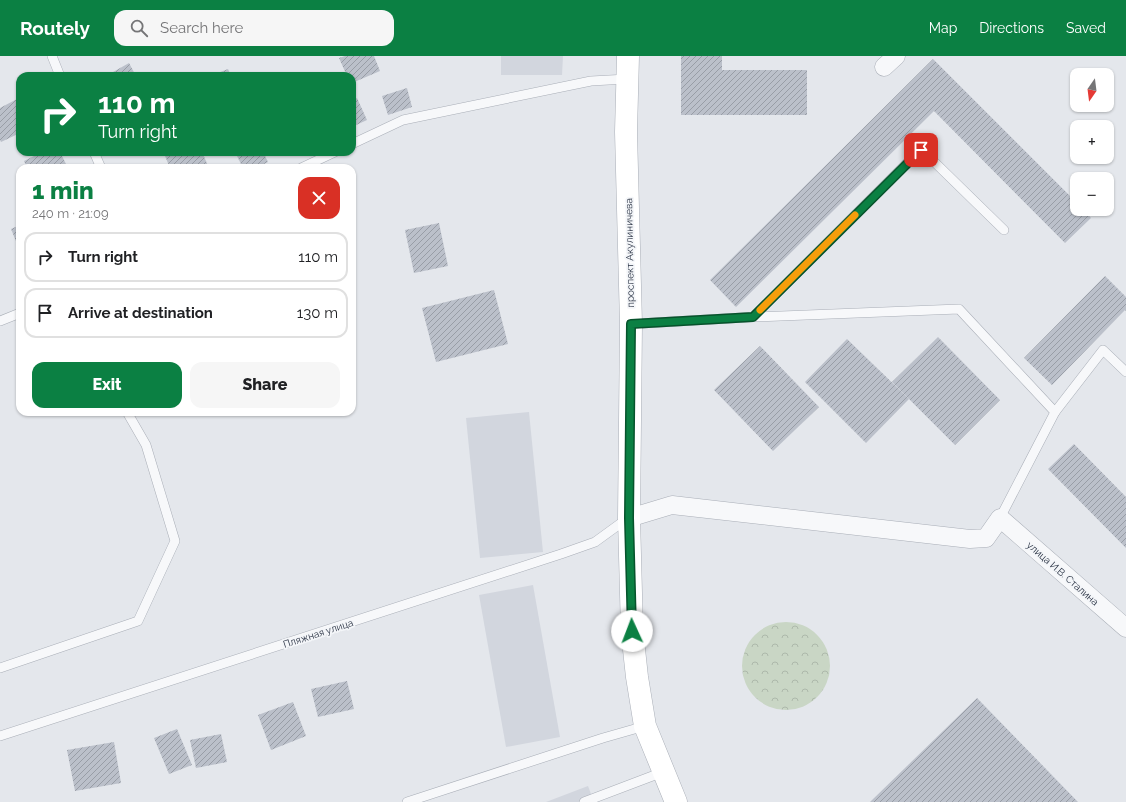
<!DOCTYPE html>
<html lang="en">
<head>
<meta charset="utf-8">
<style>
  body { margin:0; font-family:Raleway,sans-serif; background:#f6f6f6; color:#202124; height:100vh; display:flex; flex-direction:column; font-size:15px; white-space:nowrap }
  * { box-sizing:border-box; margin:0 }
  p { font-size:13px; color:#757577 }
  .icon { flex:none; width:22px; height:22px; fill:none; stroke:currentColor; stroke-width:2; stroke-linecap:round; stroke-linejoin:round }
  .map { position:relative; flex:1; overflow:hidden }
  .side { position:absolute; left:16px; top:108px; width:340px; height:252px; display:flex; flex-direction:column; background:#fff; border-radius:12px; box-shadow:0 1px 3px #0004 }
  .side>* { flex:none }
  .hud { position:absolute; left:16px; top:16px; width:340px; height:84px; border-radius:12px; box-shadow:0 1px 3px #0004; background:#0b8043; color:#fff; overflow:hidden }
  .needle { width:26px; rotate:194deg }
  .buttons { position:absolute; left:1070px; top:12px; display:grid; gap:8px }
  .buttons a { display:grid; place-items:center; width:44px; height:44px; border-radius:8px; background:#fff; box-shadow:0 1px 3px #0004; font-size:20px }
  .pin { position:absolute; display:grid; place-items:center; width:34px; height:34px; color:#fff; margin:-17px; border-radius:8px; box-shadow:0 2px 6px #0006 }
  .me { position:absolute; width:44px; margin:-22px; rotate:358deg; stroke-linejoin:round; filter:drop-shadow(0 0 3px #0008) }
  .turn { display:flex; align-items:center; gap:14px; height:84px; padding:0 16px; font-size:18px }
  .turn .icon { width:52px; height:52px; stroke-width:2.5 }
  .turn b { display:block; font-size:28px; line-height:34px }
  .round { display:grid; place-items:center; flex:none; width:42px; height:42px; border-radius:12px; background:#f6f6f6 }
  .headline { display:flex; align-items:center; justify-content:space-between; height:68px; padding:0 16px }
  h1 { font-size:24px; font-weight:800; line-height:30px; color:#0b8043 }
  .primary-button { display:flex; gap:8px; margin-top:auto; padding:8px 16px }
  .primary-button a { flex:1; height:46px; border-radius:12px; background:#0b8043; color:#fff; font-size:16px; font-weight:800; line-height:46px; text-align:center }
  .primary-button a+a { background:#f6f6f6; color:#202124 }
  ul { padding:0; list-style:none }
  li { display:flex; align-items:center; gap:12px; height:50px; margin:0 8px 6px; padding:0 8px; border:2px solid #e0e0e0; border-radius:12px }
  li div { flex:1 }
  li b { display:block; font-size:15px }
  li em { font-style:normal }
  header { display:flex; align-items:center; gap:24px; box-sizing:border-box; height:56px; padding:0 20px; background:#0b8043; color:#fff }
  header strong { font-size:19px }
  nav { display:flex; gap:22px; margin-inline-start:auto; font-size:14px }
  .search { width:280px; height:36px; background:#f6f6f6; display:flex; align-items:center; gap:10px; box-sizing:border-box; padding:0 14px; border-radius:12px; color:#757577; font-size:15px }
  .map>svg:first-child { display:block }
</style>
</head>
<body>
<header>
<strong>Routely</strong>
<div class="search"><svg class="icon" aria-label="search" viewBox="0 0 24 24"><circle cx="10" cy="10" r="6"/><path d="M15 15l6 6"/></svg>Search here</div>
<nav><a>Map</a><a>Directions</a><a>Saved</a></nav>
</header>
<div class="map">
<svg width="1126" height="746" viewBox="0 0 1126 746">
  <defs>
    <pattern id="park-crowns" width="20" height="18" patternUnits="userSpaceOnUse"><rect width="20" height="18" fill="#c9d6c5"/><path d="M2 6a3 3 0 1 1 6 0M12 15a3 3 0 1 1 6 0" fill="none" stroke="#adb8ab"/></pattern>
    <pattern id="building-hatch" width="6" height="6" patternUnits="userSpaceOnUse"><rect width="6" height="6" fill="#bbc0ca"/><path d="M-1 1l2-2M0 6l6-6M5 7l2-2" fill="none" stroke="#989da6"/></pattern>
  </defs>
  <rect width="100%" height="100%" fill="#e4e7ec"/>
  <!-- built -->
  <g fill="#d2d6de">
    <polygon points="501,0 563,0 562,19 501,19"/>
    <polygon points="529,356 543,496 480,502 466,362"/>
    <polygon points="533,529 560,681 506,691 479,539"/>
    <polygon points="588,730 594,746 546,746"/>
  </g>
  <!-- park -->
  <circle fill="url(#park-crowns)" cx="786" cy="610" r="44"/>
  <!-- building -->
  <g fill="url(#building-hatch)">
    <polygon points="345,0 374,0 380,15 352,27 352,20 347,20 339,2"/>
    <polygon points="681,0 722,0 722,14 807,14 807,59 681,59"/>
    <polygon points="933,3 1077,147 1077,153 1083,153 1091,162 1065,187 934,55 736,251 710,224"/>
    <polygon points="129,7 136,20 106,20"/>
    <polygon points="228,13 231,20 210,20"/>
    <polygon points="407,32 412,51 388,59 382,40"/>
    <polygon points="357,42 367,64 352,71 352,45"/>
    <polygon points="17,43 20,49 20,77 1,86 0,84 0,52"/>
    <polygon points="42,96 60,96 68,112 27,112 24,105"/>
    <polygon points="175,96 202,96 209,112 170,112 165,100"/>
    <polygon points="235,96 263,96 268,106 256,112 243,112"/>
    <polygon points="439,167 448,210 414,217 405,174"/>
    <polygon points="20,169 20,195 11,173"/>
    <polygon points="1105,220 1126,241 1126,255 1125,254 1052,329 1024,302"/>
    <polygon points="494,234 508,288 436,306 422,252"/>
    <polygon points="938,281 1000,344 955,389 892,326"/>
    <polygon points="847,283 909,343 866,387 805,326"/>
    <polygon points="760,290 819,351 773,395 714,334"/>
    <polygon points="1074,388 1126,441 1126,492 1048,413"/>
    <polygon points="347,625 354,653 318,661 311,633"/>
    <polygon points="977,642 1078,746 870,746"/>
    <polygon points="293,646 306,680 271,694 258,659"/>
    <polygon points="177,673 192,709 169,718 154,682"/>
    <polygon points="221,678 227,706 196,712 190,684"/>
    <polygon points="114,686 121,727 75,735 67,694"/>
  </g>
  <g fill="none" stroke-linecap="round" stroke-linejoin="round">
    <!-- service casing -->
    <g stroke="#a9aeb7" stroke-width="10">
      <g id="service">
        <polyline points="52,0 60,20"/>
        <polyline points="352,88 403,64 591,25 627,23"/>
        <polyline points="94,96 101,112"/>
        <polyline points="301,112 335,96"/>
        <polyline points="753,261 921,93 1004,174"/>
        <polyline points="0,265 20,257"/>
        <polyline points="631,268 753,261 959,253 1055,356 1000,462"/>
        <polyline points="1055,356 1103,294 1126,316"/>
        <polyline points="0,612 138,565 175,485 146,389 127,356"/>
        <polyline points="0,680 561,498 595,486 628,462"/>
        <polyline points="407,746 603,682 645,670"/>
        <polyline points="584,746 663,716"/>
      </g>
    </g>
    <!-- minor casing -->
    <g stroke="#a9aeb7" stroke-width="19">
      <g id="minor">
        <polyline points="884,11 896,0"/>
        <polyline points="629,462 672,449 970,483 986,482 1000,462 1126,572"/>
      </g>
    </g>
    <!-- secondary casing -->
    <g stroke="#a9aeb7" stroke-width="23">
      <polyline id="secondary" points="628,0 626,76 631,268 629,462 632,575 637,621 645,670 676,746"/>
    </g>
    <!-- service -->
    <use href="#service" stroke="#f7f8fa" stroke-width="9"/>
    <!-- minor -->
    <use href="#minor" stroke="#f7f8fa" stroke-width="18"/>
    <!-- secondary -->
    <use href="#secondary" stroke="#fff" stroke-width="22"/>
  </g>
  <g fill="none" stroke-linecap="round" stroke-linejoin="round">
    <!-- route casing -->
    <g stroke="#07532c" stroke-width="10">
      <polyline id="route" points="632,575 629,462 631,268 753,261 921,94"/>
    </g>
    <!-- route -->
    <use href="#route" stroke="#0b8043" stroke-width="7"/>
    <!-- slow -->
    <polyline stroke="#f59e0b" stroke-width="7" points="760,254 855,159"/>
  </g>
  <g text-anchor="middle" stroke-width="3.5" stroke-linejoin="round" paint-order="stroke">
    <!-- street labels -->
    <g font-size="10" fill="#2b3445" stroke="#f4f6f9">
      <text transform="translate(629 197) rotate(-91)" y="4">проспект Акулиничева</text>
      <text transform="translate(1063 517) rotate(41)" y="4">улица И.В. Сталина</text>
      <text transform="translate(318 577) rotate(-18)" y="4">Пляжная улица</text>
    </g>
  </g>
</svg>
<div class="buttons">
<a><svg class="needle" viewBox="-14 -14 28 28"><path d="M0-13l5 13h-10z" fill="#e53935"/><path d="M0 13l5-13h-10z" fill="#757577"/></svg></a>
<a>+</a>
<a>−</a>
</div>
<div class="pin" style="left:921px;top:94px;background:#d93025"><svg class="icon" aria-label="arrive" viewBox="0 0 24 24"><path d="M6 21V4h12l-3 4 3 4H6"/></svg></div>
<svg class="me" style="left:632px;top:575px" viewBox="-20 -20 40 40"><circle r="19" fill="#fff"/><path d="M0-13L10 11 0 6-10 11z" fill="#0b8043"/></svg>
<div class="hud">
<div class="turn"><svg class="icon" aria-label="right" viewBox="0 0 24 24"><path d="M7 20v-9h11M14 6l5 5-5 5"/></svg><div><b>110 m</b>Turn right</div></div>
</div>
<section class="side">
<div class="headline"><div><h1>1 min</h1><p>240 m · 21:09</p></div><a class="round" style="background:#d93025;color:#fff"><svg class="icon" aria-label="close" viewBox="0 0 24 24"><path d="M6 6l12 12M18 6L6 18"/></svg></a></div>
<ul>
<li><svg class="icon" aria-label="right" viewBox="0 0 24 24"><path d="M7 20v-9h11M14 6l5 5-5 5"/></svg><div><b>Turn right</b></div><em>110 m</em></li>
<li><svg class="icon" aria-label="arrive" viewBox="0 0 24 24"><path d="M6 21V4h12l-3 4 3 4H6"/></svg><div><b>Arrive at destination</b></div><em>130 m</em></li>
</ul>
<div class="primary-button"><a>Exit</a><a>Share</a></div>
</section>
</div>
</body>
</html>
